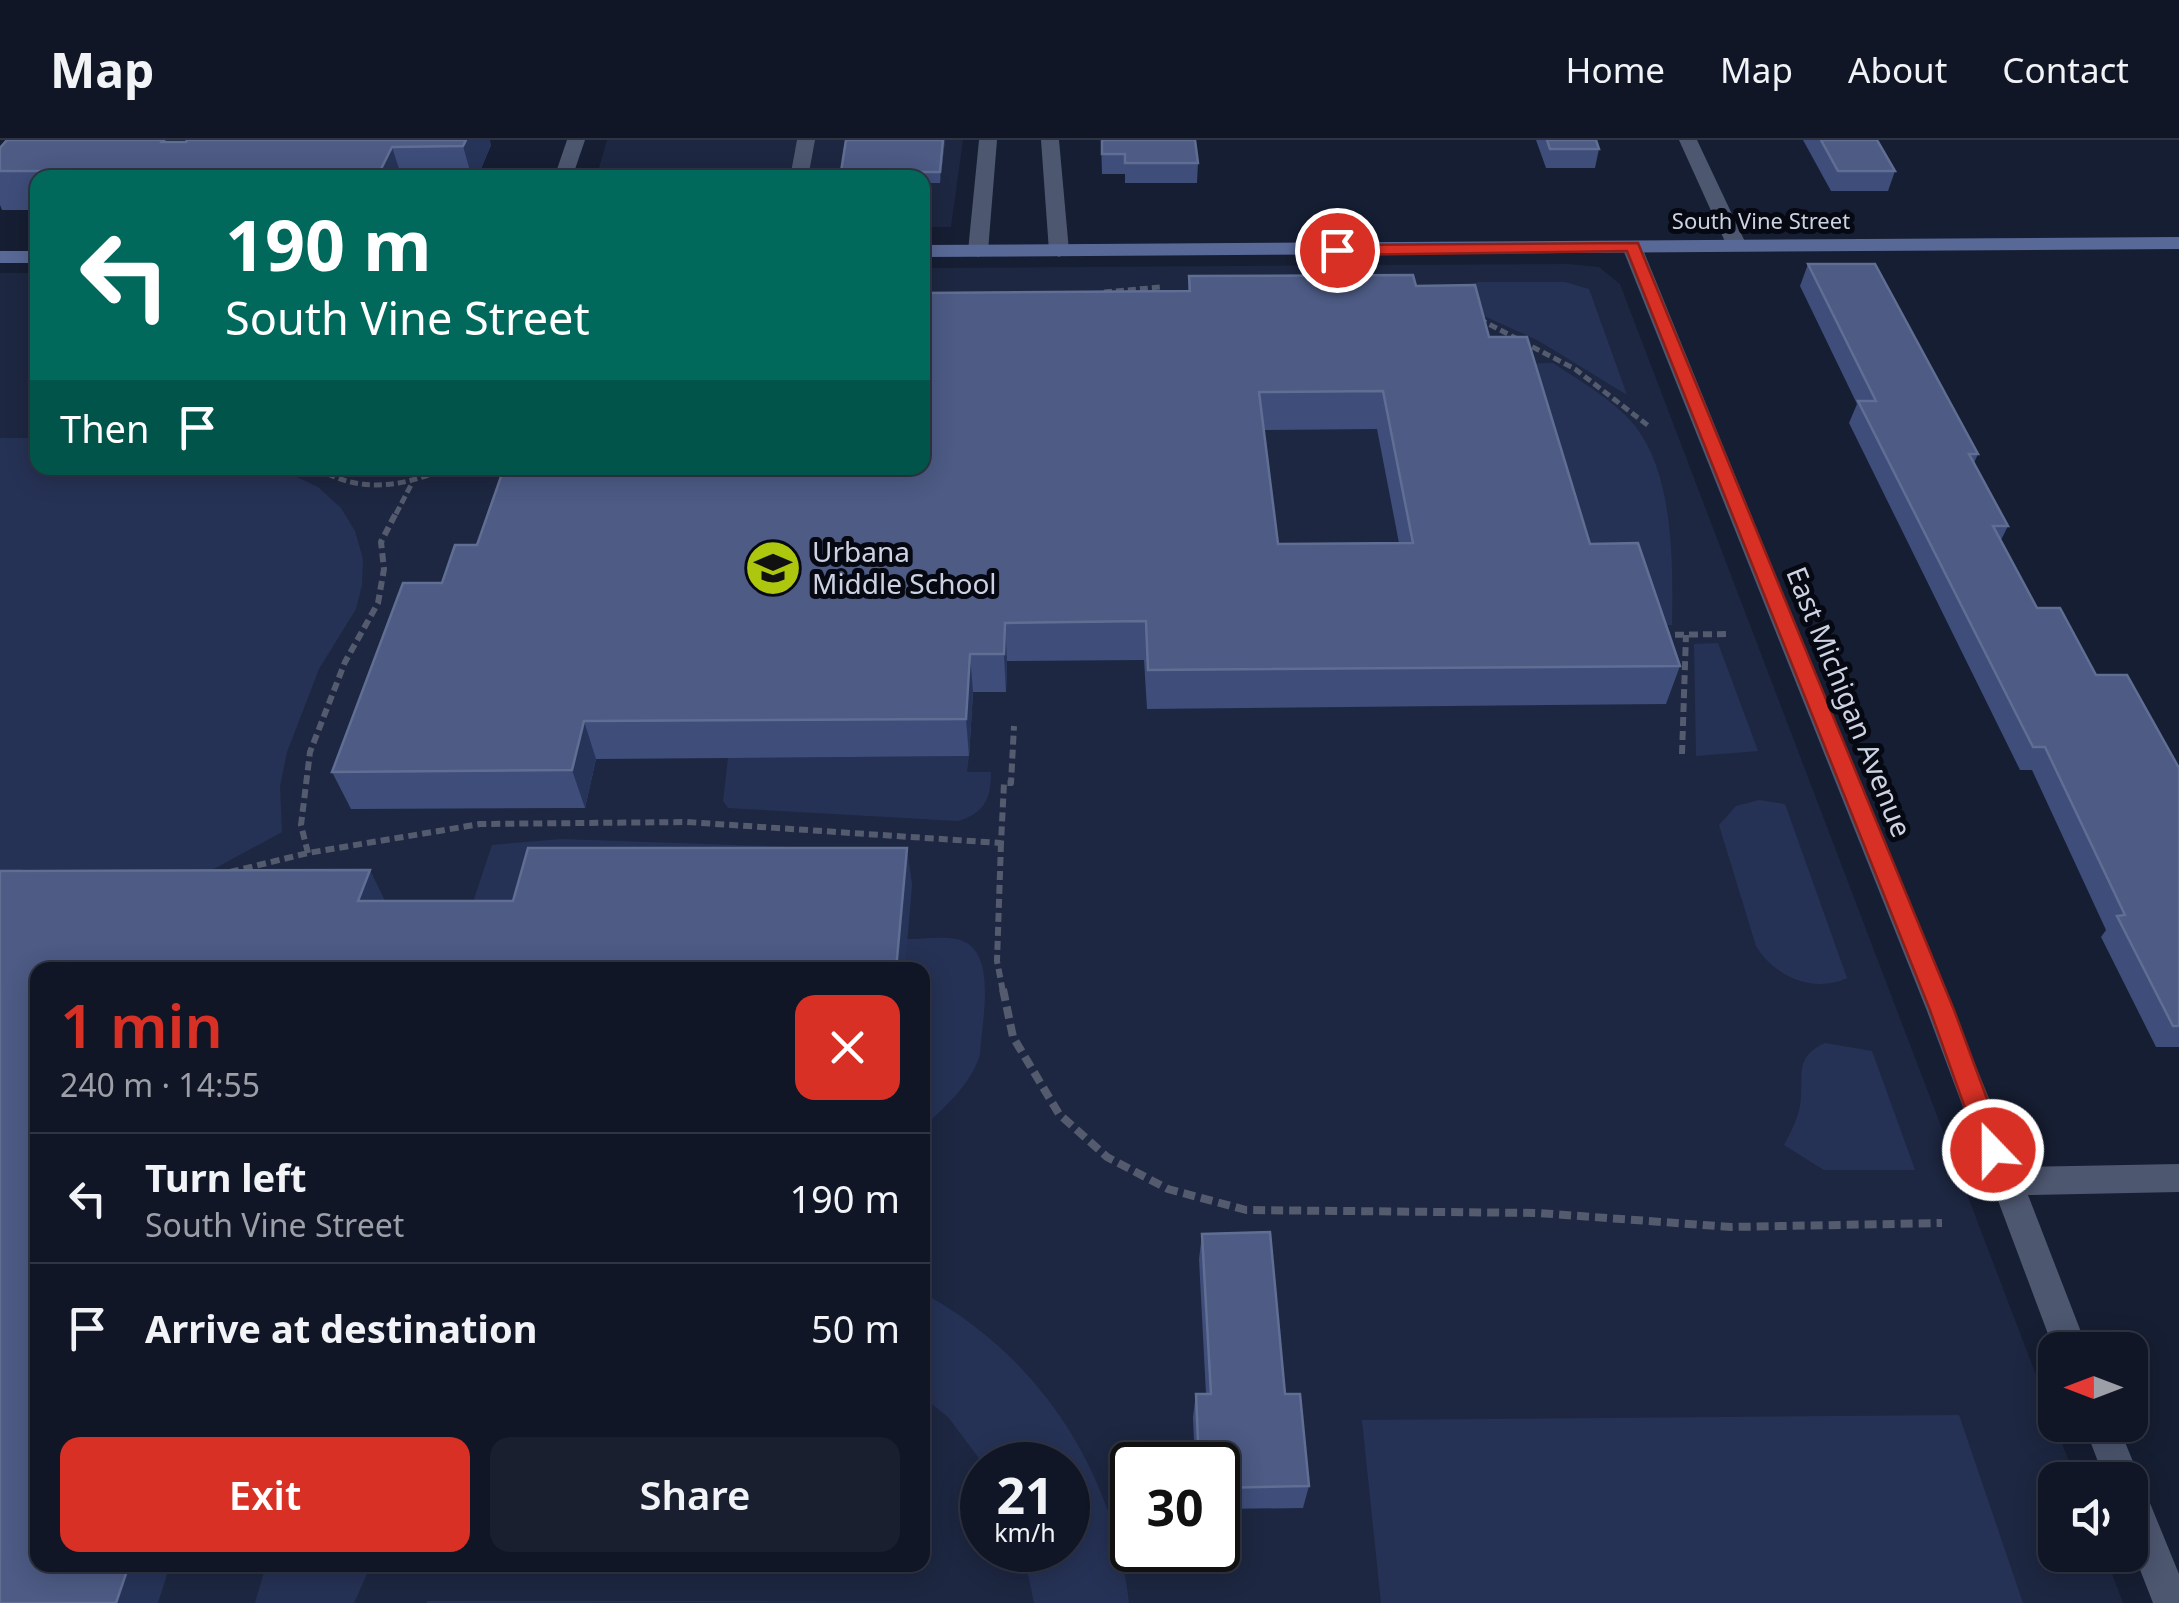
<!DOCTYPE html>
<html lang="en">
<head>
<meta charset="utf-8">
<style>
  body { margin:0; font-family:"Noto Sans",sans-serif; background:#191f2e; color:#f1f3f6; height:100vh; display:flex; flex-direction:column; font-size:38px; white-space:nowrap }
  * { box-sizing:border-box; margin:0 }
  p { font-size:32px; color:#9c9fa7 }
  .icon { flex:none; width:55px; height:55px; fill:none; stroke:currentColor; stroke-width:2; stroke-linecap:round; stroke-linejoin:round }
  .map { position:relative; flex:1; overflow:hidden }
  .side { position:absolute; left:30px; top:822px; width:900px; height:610px; display:flex; flex-direction:column; background:#101626; border-radius:20px; box-shadow:0 5px 25px #0003,0 0 0 2px #303543 }
  .side>* { flex:none }
  .guide { position:absolute; left:30px; top:30px; width:900px; height:305px; border-radius:20px; box-shadow:0 5px 25px #0003,0 0 0 2px #303543; background:#00695c; color:#fff; overflow:hidden }
  .needle { width:65px; rotate:270deg }
  .controls { position:absolute; left:2038px; top:1192px; display:grid; gap:20px }
  .controls a { display:grid; place-items:center; width:110px; height:110px; border-radius:20px; background:#101626; box-shadow:0 5px 25px #0003,0 0 0 2px #303543; font-size:50px }
  .speed { position:absolute; left:960px; top:1302px; display:flex; gap:20px; font-size:50px; font-weight:700; text-align:center }
  .speed>* { display:grid; place-content:center; width:130px; height:130px; border-radius:50%; background:#101626; box-shadow:0 5px 25px #0003,0 0 0 2px #303543; line-height:1 }
  .speed small { font-size:25px; font-weight:400 }
  .speed .limit { border:5px solid #111; border-radius:15px; background:#fff; color:#111 }
  .pin { position:absolute; display:grid; place-items:center; width:85px; height:85px; color:#fff; margin:-42px; border:5px solid #fff; border-radius:50%; box-shadow:0 2px 10px #0007 }
  .me { position:absolute; width:110px; margin:-55px; rotate:338deg; stroke-linejoin:round; filter:drop-shadow(0 0 8px #0008) }
  .turn { display:flex; align-items:center; gap:35px; height:210px; padding:0 30px; font-size:45px }
  .turn .icon { width:130px; height:130px; stroke-width:2.5 }
  .turn b { display:block; font-size:70px; line-height:85px }
  .then { display:flex; align-items:center; height:95px; padding:0 30px; background:#0003; gap:20px; font-size:38px }
  .round { display:grid; place-items:center; flex:none; width:105px; height:105px; border-radius:20px; background:#191f2e }
  .head { display:flex; align-items:center; justify-content:space-between; height:170px; padding:0 30px }
  h1 { font-size:60px; font-weight:600; line-height:75px; color:#d93025 }
  .primary-button { display:flex; gap:20px; margin-top:auto; padding:20px 30px }
  .primary-button a { flex:1; height:115px; border-radius:20px; background:#d93025; color:#fff; font-size:40px; font-weight:600; line-height:115px; text-align:center }
  .primary-button a+a { background:#191f2e; color:#f1f3f6 }
  ul { padding:0; list-style:none }
  li { display:flex; align-items:center; gap:30px; height:130px; padding:0 30px; border-top:2px solid #303543 }
  li div { flex:1 }
  li b { display:block; font-size:38px }
  li em { font-style:normal }
  header { display:flex; align-items:center; gap:60px; box-sizing:border-box; height:140px; padding:0 50px; background:#101626; border-bottom:2px solid #303543 }
  header strong { font-size:48px }
  nav { display:flex; gap:55px; margin-inline-start:auto; font-size:35px }
  .map>svg:first-child { display:block }
</style>
</head>
<body>
<header>
<strong>Map</strong>
<nav><a>Home</a><a>Map</a><a>About</a><a>Contact</a></nav>
</header>
<div class="map">
<svg width="2179" height="1463" viewBox="0 0 2179 1463">
  <rect width="100%" height="100%" fill="#161e33"/>
  <!-- built -->
  <g fill="#1d2741" fill-rule="evenodd">
    <polygon points="607,0 963,0 951,87 923,87 922,38 596,38"/>
    <path d="M1568 124 1599 127 1620 144 2076 1340H2055V1415H2105L2123 1463H0V133H37L38 328H922L923 128ZM38 830H922V1425H38ZM982 1325H1068V1410H982ZM1132 1325H1218V1410H1132Z"/>
  </g>
  <!-- green -->
  <g fill="#263255">
    <polygon points="1479,142 1565,142 1589,149 1627,255 1539,201 1473,171 1466,146"/>
    <path d="M1553 223C1581 242 1618 262 1638 290 1674 340 1673 426 1672 485L1641 486 1579 442 1516 224Z"/>
    <polygon points="0,298 37,298 38,328 278,328 318,347 341,368 355,391 363,419 362,445 356,469 319,529 287,612 280,646 282,692 212,730 24,729 0,735"/>
    <polygon points="1718,503 1758,611 1696,616 1694,504"/>
    <path d="M969 616 967 632H991C991 658 985 673 958 681L728 668 723 661 728 618Z"/>
    <path d="M1759 660 1785 664 1847 838C1813 854 1774 836 1756 806L1719 685 1736 666Z"/>
    <polygon points="561,699 821,708 817,727 898,714 909,725 912,745 542,745 536,768 472,765 492,705"/>
    <path d="M907 799C923 799 941 796 956 799 1000 807 981 883 980 915 969 947 946 965 923 988L922 830H905Z"/>
    <path d="M1825 903 1872 911 1915 1030H1824L1784 1005C1791 992 1797 981 1800 966 1805 937 1792 918 1825 903Z"/>
    <path d="M923 1153C1039 1216 1114 1331 1129 1463H1034L1023 1410H1068V1325H984L948 1277 923 1257Z"/>
    <polygon points="1959,1275 2023,1463 1381,1463 1362,1280"/>
    <polygon points="266,1425 371,1425 354,1463 255,1463"/>
    <polygon points="427,1461 959,1461 427,1463"/>
  </g>
  <g fill="none" stroke-linecap="round" stroke-linejoin="round">
    <!-- path-far2 -->
    <g stroke="#545b6e" stroke-width="5" stroke-dasharray="8 4" stroke-linecap="butt">
      <polyline points="1104,152 1161,147"/>
      <polyline points="1479,179 1575,229 1650,287"/>
      <path d="M317 328C358 353 402 348 445 328"/>
      <polyline points="396,374 412,343"/>
    </g>
    <!-- path-far1 -->
    <g stroke="#545b6e" stroke-width="6" stroke-dasharray="9 5" stroke-linecap="butt">
      <polyline points="1661,495 1726,494"/>
      <polyline points="1682,614 1686,495"/>
      <polyline points="1001,703 997,821 1003,852"/>
      <polyline points="308,713 301,685 310,612 345,522 378,463 384,429 381,402 397,371"/>
      <polyline points="230,732 308,713 480,684 687,682 1001,703 1004,643 1011,643 1014,586"/>
    </g>
    <!-- path -->
    <polyline stroke="#545b6e" stroke-width="8" stroke-dasharray="12 6" stroke-linecap="butt" points="1003,849 1013,897 1059,974 1107,1017 1168,1049 1246,1070 1538,1073 1731,1087 1942,1083"/>
    <!-- service -->
    <g fill="#4d5770" fill-rule="evenodd">
      <polygon points="797,0 815,0 808,38 790,38"/>
      <polygon points="979,0 997,0 988,111 978,117 968,111"/>
      <polygon points="1041,0 1059,0 1069,111 1059,117 1049,111"/>
    </g>
    <!-- minor -->
    <g fill="#4d5770" fill-rule="evenodd">
      <polygon points="567,0 585,0 572,38 554,38"/>
      <polygon points="1679,0 1697,0 1747,106 1744,110 1727,106"/>
      <polygon points="1625,103 1642,107 2017,1027 2179,1024 2179,1052 2028,1055 2088,1210 2054,1210 1927,871 1622,107"/>
      <polygon points="2084,1285 2118,1285 2179,1434 2179,1463 2153,1463 2130,1404 2130,1340 2105,1340"/>
    </g>
    <!-- secondary -->
    <g fill="#596997" fill-rule="evenodd">
      <polygon points="2179,97 2179,109 922,117 922,105"/>
      <rect x="0" y="111" width="38" height="12"/>
    </g>
  </g>
  <!-- wall -->
  <g fill="#3e4d7a" fill-rule="evenodd">
    <polygon points="846,0 945,0 940,43 922,43 922,38 840,38"/>
    <polygon points="1101,0 1198,23 1197,43 1125,43 1125,34 1102,34"/>
    <polygon points="1536,0 1596,0 1599,9 1595,28 1546,28"/>
    <polygon points="1803,0 1877,0 1895,31 1888,51 1831,51"/>
    <polygon points="491,5 477,38 38,38 38,70 2,70 0,65 0,8"/>
    <polygon points="1808,124 1978,314 1974,323 2008,386 2001,400 2037,468 2179,628 2179,907 2156,907 2101,797 2106,790 2032,630 2020,630 1849,283 1857,264 1800,146"/>
    <path d="M1189 136 1416 146 1489 197 1590 404 1680 526 1666 564 1147 569 1144 520 1007 521 1006 552H973L969 616 596 619 585 668 351 669 332 632 442 443 477 405 1188 151ZM1377 289 1399 403 1278 404 1263 290Z"/>
    <polygon points="1202,1094 1285,1254 1309,1346 1303,1368 1218,1369 1218,1325 1195,1325 1193,1277 1196,1254 1206,1254 1199,1119"/>
  </g>
  <!-- shaded-wall -->
  <g fill="#273459">
    <polygon points="466,0 490,0 491,5 477,38 472,38 463,6"/>
    <polygon points="943,0 945,0 940,43 940,32"/>
    <polygon points="392,7 402,38 379,38 378,35"/>
    <polygon points="1005,483 1007,521 1006,552 1004,514"/>
    <polygon points="970,514 973,552 969,616 966,579"/>
    <polygon points="584,581 596,619 585,668 572,630"/>
    <polygon points="907,708 912,745 905,830 896,830"/>
    <polygon points="370,730 388,767 358,761"/>
    <polygon points="129,1425 170,1425 158,1463 116,1463"/>
  </g>
  <!-- building -->
  <g fill="#4d5b85" stroke="#616e94" stroke-width="2.5" fill-rule="evenodd">
    <polygon points="7,0 164,0 162,2 186,2 187,0 466,0 463,6 392,7 378,35 208,36 211,31 0,31 0,8"/>
    <polygon points="846,0 943,0 940,32 911,32 910,38 840,38"/>
    <polygon points="1102,0 1195,0 1198,23 1125,23 1125,14 1102,14"/>
    <polygon points="1547,0 1596,0 1599,9 1550,9"/>
    <polygon points="1821,0 1877,0 1895,31 1838,31"/>
    <polygon points="1808,124 1875,124 1978,314 1969,314 2008,386 1993,386 2037,468 2060,468 2096,535 2127,535 2179,628 2179,886 2173,886 2117,776 2125,775 2045,607 2033,607 1858,261 1876,261"/>
    <path d="M1413 135 1416 146 1475 145 1489 197H1527L1590 404 1638 403 1680 526 1148 530 1146 481 1005 483 1004 514H970L966 579 584 581 572 630 332 632 403 443H442L455 405H477L504 328H922V153L1190 151 1189 136ZM1383 251 1413 403 1278 404 1259 252Z"/>
    <polygon points="528,708 907,708 896,830 38,830 38,1425 129,1425 116,1463 0,1463 0,731 370,730 358,761 513,761"/>
    <polygon points="1270,1092 1285,1254 1300,1254 1309,1346 1218,1348 1218,1325 1199,1325 1196,1254 1211,1254 1202,1094"/>
  </g>
  <!-- route -->
  <polygon fill="#d93025" stroke="#8d1f18" stroke-width="2.5" points="1638,103 1954,870 2006,1010 2002,1018 1984,1018 1980,1010 1930,870 1627,111 1337,115 1329,110 1337,105"/>
  <!-- icons -->
  <defs>
    <g id="school-disc" transform="scale(2.875)"><circle r="9.5" fill="#adc60e" stroke="#060812"/><path d="M0-5L7-2L0 1L-7-2ZM-4 1L0 2.5L4 1V4Q0 6-4 4Z" fill="#111"/></g>
  </defs>
  <g fill-rule="evenodd">
    <use href="#school-disc" x="773" y="428"/>
  </g>
  <g text-anchor="middle" stroke-width="10" stroke-linejoin="round" paint-order="stroke">
    <!-- far-street labels -->
    <g font-size="22" fill="#cdd3e2" stroke="#060812">
      <text x="1761" y="89">South Vine Street</text>
    </g>
    <!-- poi labels -->
    <g font-size="28" fill="#cdd3e2" stroke="#060812" text-anchor="start">
      <text x="812" y="422">Urbana<tspan x="812" dy="32">Middle School</tspan></text>
    </g>
    <!-- street labels -->
    <g font-size="28" fill="#cdd3e2" stroke="#060812">
      <text transform="translate(1849 562) rotate(68)" y="10">East Michigan Avenue</text>
    </g>
  </g>
</svg>
<div class="controls">
<a><svg class="needle" viewBox="-14 -14 28 28"><path d="M0-13l5 13h-10z" fill="#e53935"/><path d="M0 13l5-13h-10z" fill="#9c9fa7"/></svg></a>
<a><svg class="icon" aria-label="sound" viewBox="0 0 24 24"><path d="M4 9h4l5-4v14l-5-4H4zM17 9q2 3 0 6"/></svg></a>
</div>
<div class="speed"><div>21<small>km/h</small></div><div class="limit">30</div></div>
<div class="pin" style="left:1337px;top:110px;background:#d93025"><svg class="icon" aria-label="arrive" viewBox="0 0 24 24"><path d="M6 21V4h12l-3 4 3 4H6"/></svg></div>
<svg class="me" style="left:1993px;top:1010px" viewBox="-20 -20 40 40"><circle r="17" fill="#d93025" stroke="#fff" stroke-width="3"/><path d="M0-11L8 9 0 5-8 9z" fill="#fff"/></svg>
<div class="guide">
<div class="turn"><svg class="icon" aria-label="left" viewBox="0 0 24 24"><path d="M17 20v-9H6M10 6l-5 5 5 5"/></svg><div><b>190 m</b>South Vine Street</div></div>
<div class="then">Then<svg class="icon" aria-label="arrive" viewBox="0 0 24 24"><path d="M6 21V4h12l-3 4 3 4H6"/></svg></div>
</div>
<section class="side">
<div class="head"><div><h1>1 min</h1><p>240 m · 14:55</p></div><a class="round" style="background:#d93025;color:#fff"><svg class="icon" aria-label="close" viewBox="0 0 24 24"><path d="M6 6l12 12M18 6L6 18"/></svg></a></div>
<ul>
<li><svg class="icon" aria-label="left" viewBox="0 0 24 24"><path d="M17 20v-9H6M10 6l-5 5 5 5"/></svg><div><b>Turn left</b><p>South Vine Street</p></div><em>190 m</em></li>
<li><svg class="icon" aria-label="arrive" viewBox="0 0 24 24"><path d="M6 21V4h12l-3 4 3 4H6"/></svg><div><b>Arrive at destination</b></div><em>50 m</em></li>
</ul>
<div class="primary-button"><a>Exit</a><a>Share</a></div>
</section>
</div>
</body>
</html>
